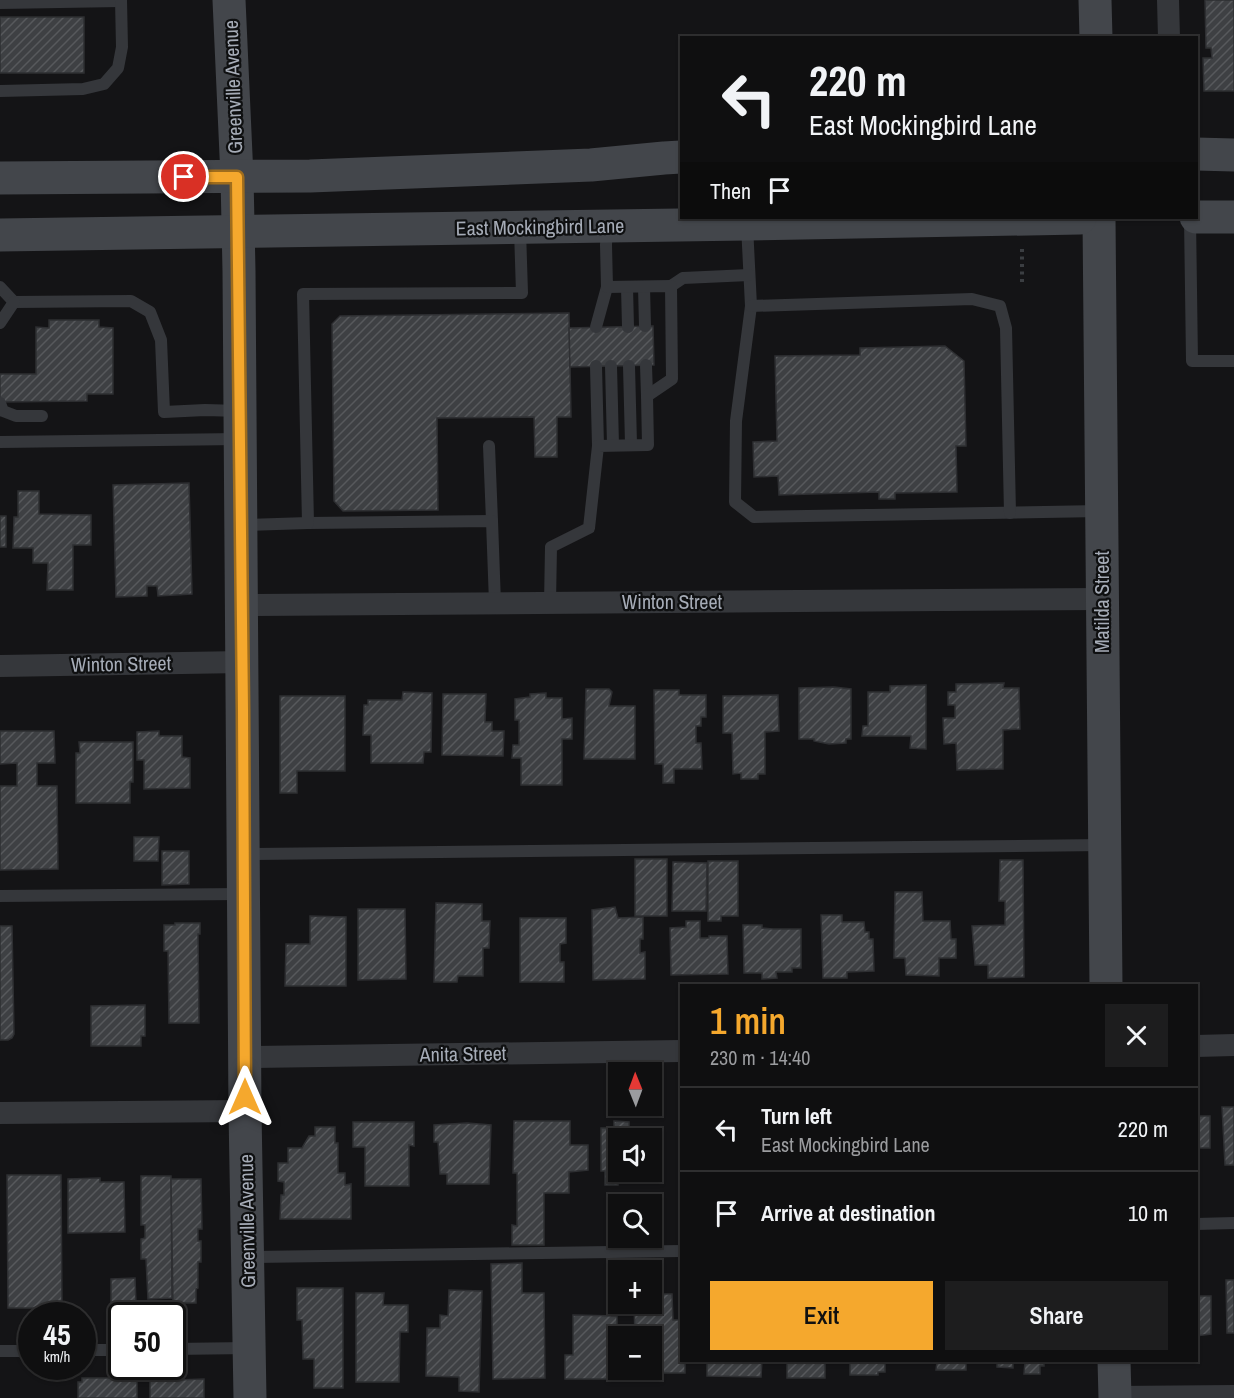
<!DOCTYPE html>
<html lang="en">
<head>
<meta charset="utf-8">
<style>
  body { margin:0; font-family:"Archivo Narrow",sans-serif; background:#1d1d1e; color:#f1f3f6; height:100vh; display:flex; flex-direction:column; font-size:22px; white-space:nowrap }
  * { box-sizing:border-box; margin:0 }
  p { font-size:20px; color:#9b9c9f }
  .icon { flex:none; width:33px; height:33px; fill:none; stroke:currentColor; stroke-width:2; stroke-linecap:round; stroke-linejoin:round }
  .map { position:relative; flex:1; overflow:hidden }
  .side { position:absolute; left:680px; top:984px; width:518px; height:378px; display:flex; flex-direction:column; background:#0f0f10; border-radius:0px; box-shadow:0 2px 4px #0004,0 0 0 2px #2f2f30 }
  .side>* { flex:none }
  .banner { position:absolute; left:680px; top:36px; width:518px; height:183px; border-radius:0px; box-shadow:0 2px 4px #0004,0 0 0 2px #2f2f30; background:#0f0f10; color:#f1f3f6; overflow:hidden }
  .needle { width:39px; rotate:359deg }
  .fabs { position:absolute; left:608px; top:1062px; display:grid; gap:12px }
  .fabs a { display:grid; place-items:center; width:54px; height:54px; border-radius:0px; background:#0f0f10; box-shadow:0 2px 4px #0004,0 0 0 2px #2f2f30; font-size:30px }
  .speed { position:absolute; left:18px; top:1302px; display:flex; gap:12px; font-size:30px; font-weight:700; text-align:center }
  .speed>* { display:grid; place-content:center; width:78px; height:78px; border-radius:50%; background:#0f0f10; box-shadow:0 2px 4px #0004,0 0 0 2px #2f2f30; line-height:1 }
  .speed small { font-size:15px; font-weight:400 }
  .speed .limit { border:3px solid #111; border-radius:9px; background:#fff; color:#111 }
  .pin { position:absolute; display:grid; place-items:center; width:51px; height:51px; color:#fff; margin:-26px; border:3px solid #fff; border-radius:50%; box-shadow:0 2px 6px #0007 }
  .me { position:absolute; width:66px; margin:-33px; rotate:0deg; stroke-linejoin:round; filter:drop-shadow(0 0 4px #0008) }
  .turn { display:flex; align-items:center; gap:21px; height:126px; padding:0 30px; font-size:27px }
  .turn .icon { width:78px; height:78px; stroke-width:2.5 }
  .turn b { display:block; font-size:42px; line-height:51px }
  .then { display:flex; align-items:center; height:57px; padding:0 30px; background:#0003; gap:12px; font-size:22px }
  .round { display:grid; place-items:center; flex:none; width:63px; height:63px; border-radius:0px; background:#1d1d1e }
  .summary { display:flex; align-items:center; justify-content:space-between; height:102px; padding:0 30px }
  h1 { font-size:36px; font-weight:600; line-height:45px; color:#f5a82d }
  .action { display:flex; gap:12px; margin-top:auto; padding:12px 30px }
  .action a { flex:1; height:69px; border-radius:0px; background:#f5a82d; color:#111; font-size:24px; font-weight:600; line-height:69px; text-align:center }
  .action a+a { background:#1d1d1e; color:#f1f3f6 }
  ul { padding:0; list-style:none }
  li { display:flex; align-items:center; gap:18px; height:84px; padding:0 30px; border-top:2px solid #2f2f30 }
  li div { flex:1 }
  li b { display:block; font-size:22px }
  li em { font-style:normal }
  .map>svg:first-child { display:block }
</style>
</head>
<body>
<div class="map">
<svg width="1234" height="1398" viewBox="0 0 1234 1398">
  <defs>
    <pattern id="building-hatch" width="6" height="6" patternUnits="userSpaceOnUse" patternTransform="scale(1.5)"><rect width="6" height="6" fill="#3e4043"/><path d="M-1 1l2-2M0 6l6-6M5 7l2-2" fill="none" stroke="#57595c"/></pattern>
  </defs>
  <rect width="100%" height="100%" fill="#141416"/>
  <!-- building -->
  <g fill="url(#building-hatch)" stroke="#2e2f32" stroke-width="1.5" fill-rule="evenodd">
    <polygon points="1205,0 1234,0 1234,91 1204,91 1203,58 1212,58 1211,48 1206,48"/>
    <rect x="0" y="17" width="84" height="56"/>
    <polygon points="569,313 571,417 557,417 557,457 535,457 534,417 437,418 438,510 343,511 334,501 332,324 340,316"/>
    <polygon points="49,320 99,320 99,327 113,328 113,394 87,394 87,401 0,402 0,374 36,374 36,327 49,328"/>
    <polygon points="653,326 654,365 570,367 569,328"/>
    <polygon points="945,346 964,361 966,446 956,446 957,492 895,493 895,499 879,499 879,492 779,495 778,476 754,477 753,442 777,441 775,356 860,355 860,348"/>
    <polygon points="189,483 192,594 158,596 157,586 147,586 147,596 116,597 113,485"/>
    <polygon points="18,491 39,491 39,514 91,515 91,545 73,545 73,590 47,590 48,563 33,563 33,548 13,548 14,517 18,517"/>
    <rect x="0" y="516" width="6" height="31"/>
    <polygon points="1004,683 1003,688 1019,688 1020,729 1003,730 1003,769 957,770 956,743 944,744 943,718 955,718 955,705 948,705 948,692 956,692 956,684"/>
    <polygon points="926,685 926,749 910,748 911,736 862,736 863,726 868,726 868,692 890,692 890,686"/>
    <polygon points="834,687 851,689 851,739 846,739 846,743 829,744 814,741 814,739 799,739 799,688"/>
    <polygon points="586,689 609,689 612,692 609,706 635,706 635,759 584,759"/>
    <polygon points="654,690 679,690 679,695 706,695 706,717 701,717 701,726 696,726 696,743 701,743 702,769 674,769 674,783 663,783 663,764 655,764"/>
    <polygon points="403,692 432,693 431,752 424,752 423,763 371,763 371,735 363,735 364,705 368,705 368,700 402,700"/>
    <polygon points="546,693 546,698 562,698 562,719 572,718 572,739 562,739 562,785 521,785 521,758 512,758 513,745 519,745 519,720 515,720 515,699 530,697 530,694"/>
    <polygon points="443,694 486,694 485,722 492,722 492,731 504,731 503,756 442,755"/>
    <polygon points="778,695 779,731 765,732 765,774 758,774 758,779 741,779 741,773 733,774 732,733 723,733 723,696"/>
    <polygon points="280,696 345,696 345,771 297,771 297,793 280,793"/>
    <polygon points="0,731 54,731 55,763 37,763 37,786 57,786 58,869 0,870 0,786 17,786 17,763 0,764"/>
    <polygon points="159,731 159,736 182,736 182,757 190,758 190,788 144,789 144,760 137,760 137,732"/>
    <polygon points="79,742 133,742 133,782 130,782 130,803 76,803 76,753 80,753"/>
    <polygon points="134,837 159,837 158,861 134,861"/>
    <polygon points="162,851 189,851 189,884 162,885"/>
    <rect x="635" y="859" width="32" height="57"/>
    <polygon points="1000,860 1023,860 1024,977 988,978 988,965 975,965 972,926 1005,925 1005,901 999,901"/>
    <polygon points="708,861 738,861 738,916 721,916 721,921 708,921"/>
    <polygon points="673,862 707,863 706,911 672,911"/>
    <polygon points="895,892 922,892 923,921 950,921 951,939 956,939 956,958 939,958 939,976 906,975 905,958 894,958"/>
    <polygon points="436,903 482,904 482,921 490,921 489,948 483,948 483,976 458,976 457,982 434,982"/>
    <polygon points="615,907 618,918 643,917 643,939 640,939 640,953 645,952 645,979 593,980 592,910"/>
    <polygon points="358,909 405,909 406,979 358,980"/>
    <polygon points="821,915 842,915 842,922 864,922 865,932 869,932 869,939 873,939 874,971 847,972 847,978 823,978"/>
    <polygon points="310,916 346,917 346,986 285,986 286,944 310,944"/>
    <polygon points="520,918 566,918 566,943 560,944 560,962 564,962 564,982 520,982"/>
    <polygon points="686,921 700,921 700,938 709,938 709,936 727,936 728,974 671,975 670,928 686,927"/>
    <polygon points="175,923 200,923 200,934 198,934 199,1023 169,1023 168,951 164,951 164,925 175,925"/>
    <polygon points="743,925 762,925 762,928 773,929 801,929 801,968 792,968 792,972 776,972 777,978 762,979 762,973 744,973"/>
    <polygon points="0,926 12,926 14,1034 12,1038 8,1040 0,1040"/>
    <polygon points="145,1005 145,1036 141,1036 141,1046 91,1046 91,1006"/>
    <polygon points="1222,1107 1234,1107 1234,1165 1225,1165"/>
    <rect x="1196" y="1116" width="14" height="32"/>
    <polygon points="514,1121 570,1121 570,1145 588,1145 588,1170 569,1172 569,1193 544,1193 544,1245 512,1245 512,1225 517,1226 517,1173 513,1173"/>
    <path d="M614 1121 629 1122V1128H656V1152H663V1173H641L642 1178 618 1180V1185H605V1171H601V1128H614ZM618 1138H651V1172H618Z"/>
    <polygon points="353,1122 414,1122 414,1146 409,1145 409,1186 365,1186 365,1147 353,1147"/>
    <polygon points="467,1123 491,1125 489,1184 447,1184 447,1174 440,1174 438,1142 434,1142 434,1125"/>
    <polygon points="315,1127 335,1127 335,1143 338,1143 338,1173 345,1173 345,1185 351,1184 351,1219 280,1219 281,1195 284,1195 284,1182 278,1181 278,1163 288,1163 288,1148 302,1148 309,1136 315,1136"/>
    <polygon points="7,1175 61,1175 62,1308 8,1308"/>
    <polygon points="141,1176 171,1176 172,1298 148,1299 146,1259 141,1259 141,1239 145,1238 145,1225 141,1225"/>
    <polygon points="100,1178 100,1182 124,1182 125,1232 68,1233 68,1179"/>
    <polygon points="171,1179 201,1179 202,1229 198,1229 198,1241 201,1241 201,1262 198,1262 198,1288 196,1289 196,1303 173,1303"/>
    <polygon points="522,1263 522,1293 544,1293 545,1378 493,1379 491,1264"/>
    <polygon points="135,1278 136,1304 111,1305 111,1279"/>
    <polygon points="1226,1280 1234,1280 1234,1333 1227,1333"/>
    <polygon points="297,1288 343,1288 343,1388 314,1388 314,1359 303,1359 302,1320 297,1320"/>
    <polygon points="449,1290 482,1291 479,1392 459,1391 459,1377 426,1376 427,1328 440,1328 440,1315 448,1316"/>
    <polygon points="356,1293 384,1293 383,1305 408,1305 408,1332 400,1332 399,1382 356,1382"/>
    <polygon points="651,1294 672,1294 673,1320 681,1320 681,1360 685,1360 685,1373 659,1373 659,1379 635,1380 635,1370 651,1370 651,1336 635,1336 634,1304 651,1304"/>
    <polygon points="1196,1296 1211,1296 1211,1334 1196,1336"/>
    <polygon points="573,1315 617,1316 617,1341 613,1341 613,1355 617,1355 617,1379 565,1379 565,1355 573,1355"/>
    <polygon points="707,1360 762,1360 761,1377 707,1376"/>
    <rect x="787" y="1360" width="38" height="18"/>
    <polygon points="850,1360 885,1360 885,1372 878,1372 878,1375 850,1375"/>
    <polygon points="920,1360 976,1360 976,1362 966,1362 966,1370 936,1370 937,1362 920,1362"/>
    <polygon points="997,1360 1044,1360 1044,1366 1040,1366 1040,1374 1024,1374 1025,1362 1013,1362 1013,1368 997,1367"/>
    <polygon points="82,1378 137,1378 137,1398 78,1398 78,1382 82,1382"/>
    <polygon points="204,1379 204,1398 150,1398 150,1381"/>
  </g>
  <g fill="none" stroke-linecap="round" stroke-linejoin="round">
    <!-- path -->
    <polyline stroke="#3b3e42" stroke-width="4" stroke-dasharray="3 4.5" stroke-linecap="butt" points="1022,249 1022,286"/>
    <!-- lane -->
    <g stroke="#35373b" stroke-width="12">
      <polyline points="0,3 121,1"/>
      <polyline points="0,91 83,89 104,84 118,68 122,47 121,0"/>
      <polyline points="1190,218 1192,361 1234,361"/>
      <polyline points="747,225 751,306 736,421 735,502 754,517 1100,511"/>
      <polyline points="671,286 683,278 749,275"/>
      <polyline points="0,287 14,302 131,301 150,312 161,340 164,412 205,410 240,411"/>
      <polyline points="627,287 628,327"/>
      <polyline points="644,287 645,326"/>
      <polyline points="751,306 972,299 1000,306 1006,328 1010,513"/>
      <polyline points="0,323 14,302"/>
      <polyline points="596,327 607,287"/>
      <polyline points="646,365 647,396"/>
      <polyline points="596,366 598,446"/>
      <polyline points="611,366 613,445"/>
      <polyline points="629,366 631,444"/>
      <polyline points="0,403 3,411 16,416 42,416"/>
      <polyline points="0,442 239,439"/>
      <polyline points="489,446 492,521"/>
      <polyline points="308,523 492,521 495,603"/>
      <polyline points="242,525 308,523 303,294 522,293 520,230"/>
      <polyline points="550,603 551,547 589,528 598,446 648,445 647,396 672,379 671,286 607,287 606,245 607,226"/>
      <polyline points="246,854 1104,845"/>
      <polyline points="0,896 242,894"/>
      <polyline points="1196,1224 1234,1223"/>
      <polyline points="249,1257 681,1251"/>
      <polyline points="172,1349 249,1348"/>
      <polyline points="82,1350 122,1350"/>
      <polyline points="0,1351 32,1351"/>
    </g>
    <!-- street -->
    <g stroke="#35373b" stroke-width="22">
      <polyline points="1168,0 1169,38"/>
      <polyline points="242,605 1102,599"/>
      <polyline points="0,666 243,662"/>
      <polyline points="1196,1046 1234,1045"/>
      <polyline points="245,1057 681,1051"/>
      <polyline points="0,1113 245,1111"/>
      <polyline points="1115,1397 1234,1396"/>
    </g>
    <!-- secondary -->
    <g stroke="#43464b" stroke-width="33">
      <polyline points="229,0 237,177 239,271 245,1111 250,1398"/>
      <polyline points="1095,0 1096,38"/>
      <polyline points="1196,154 1234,155"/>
      <polyline points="0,178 310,176 591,165 664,158 681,157"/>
      <polyline points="1196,217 1234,217"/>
      <polyline points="1099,218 1106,986"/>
      <polyline points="0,235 747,224 1080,218"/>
      <polyline points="1114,1360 1115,1398"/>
    </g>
  </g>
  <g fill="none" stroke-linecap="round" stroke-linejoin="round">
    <!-- route casing -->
    <g stroke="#9f6d1d" stroke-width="15">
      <polyline id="route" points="184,177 237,177 243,710 245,1097"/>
    </g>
    <!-- route -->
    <use href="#route" stroke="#f5a82d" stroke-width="10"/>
  </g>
  <g text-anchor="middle" stroke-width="4.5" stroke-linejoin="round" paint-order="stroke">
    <!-- street labels -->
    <g font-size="20" fill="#a6acb7" stroke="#0f1011">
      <text transform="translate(233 87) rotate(-92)" y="7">Greenville Avenue</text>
      <text transform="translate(540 227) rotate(-1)" y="7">East Mockingbird Lane</text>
      <text x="672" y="609">Winton Street</text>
      <text transform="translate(1102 602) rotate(-90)" y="7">Matilda Street</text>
      <text transform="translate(121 664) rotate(-1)" y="7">Winton Street</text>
      <text transform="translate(463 1054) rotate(-1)" y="7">Anita Street</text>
      <text transform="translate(247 1221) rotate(-91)" y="7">Greenville Avenue</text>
    </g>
  </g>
</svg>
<div class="fabs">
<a><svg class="needle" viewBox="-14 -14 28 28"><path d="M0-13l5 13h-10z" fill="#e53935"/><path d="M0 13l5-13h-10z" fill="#9b9c9f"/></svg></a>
<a><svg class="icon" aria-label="sound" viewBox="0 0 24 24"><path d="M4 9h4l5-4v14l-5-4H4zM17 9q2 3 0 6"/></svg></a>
<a><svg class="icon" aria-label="search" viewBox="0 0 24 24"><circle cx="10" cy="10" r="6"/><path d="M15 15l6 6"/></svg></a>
<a>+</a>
<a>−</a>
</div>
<div class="speed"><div>45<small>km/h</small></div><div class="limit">50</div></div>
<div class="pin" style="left:184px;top:177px;background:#d93025"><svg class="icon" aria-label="arrive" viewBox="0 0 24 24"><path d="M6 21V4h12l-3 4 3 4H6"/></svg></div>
<svg class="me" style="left:245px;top:1097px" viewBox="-20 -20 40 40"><path d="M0-17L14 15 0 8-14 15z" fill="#f5a82d" stroke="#fff" stroke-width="4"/></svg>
<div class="banner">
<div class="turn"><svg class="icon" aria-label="left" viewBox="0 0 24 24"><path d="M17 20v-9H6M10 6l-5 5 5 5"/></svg><div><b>220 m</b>East Mockingbird Lane</div></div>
<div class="then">Then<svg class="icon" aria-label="arrive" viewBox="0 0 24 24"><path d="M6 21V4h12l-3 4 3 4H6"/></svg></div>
</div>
<section class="side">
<div class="summary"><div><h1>1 min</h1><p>230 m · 14:40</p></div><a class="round"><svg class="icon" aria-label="close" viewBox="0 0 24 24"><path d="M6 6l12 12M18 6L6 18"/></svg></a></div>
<ul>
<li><svg class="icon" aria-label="left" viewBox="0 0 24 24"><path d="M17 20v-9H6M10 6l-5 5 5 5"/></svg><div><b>Turn left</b><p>East Mockingbird Lane</p></div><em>220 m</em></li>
<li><svg class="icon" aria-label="arrive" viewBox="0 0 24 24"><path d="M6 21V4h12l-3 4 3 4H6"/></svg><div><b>Arrive at destination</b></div><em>10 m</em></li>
</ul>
<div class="action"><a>Exit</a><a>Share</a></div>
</section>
</div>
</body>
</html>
